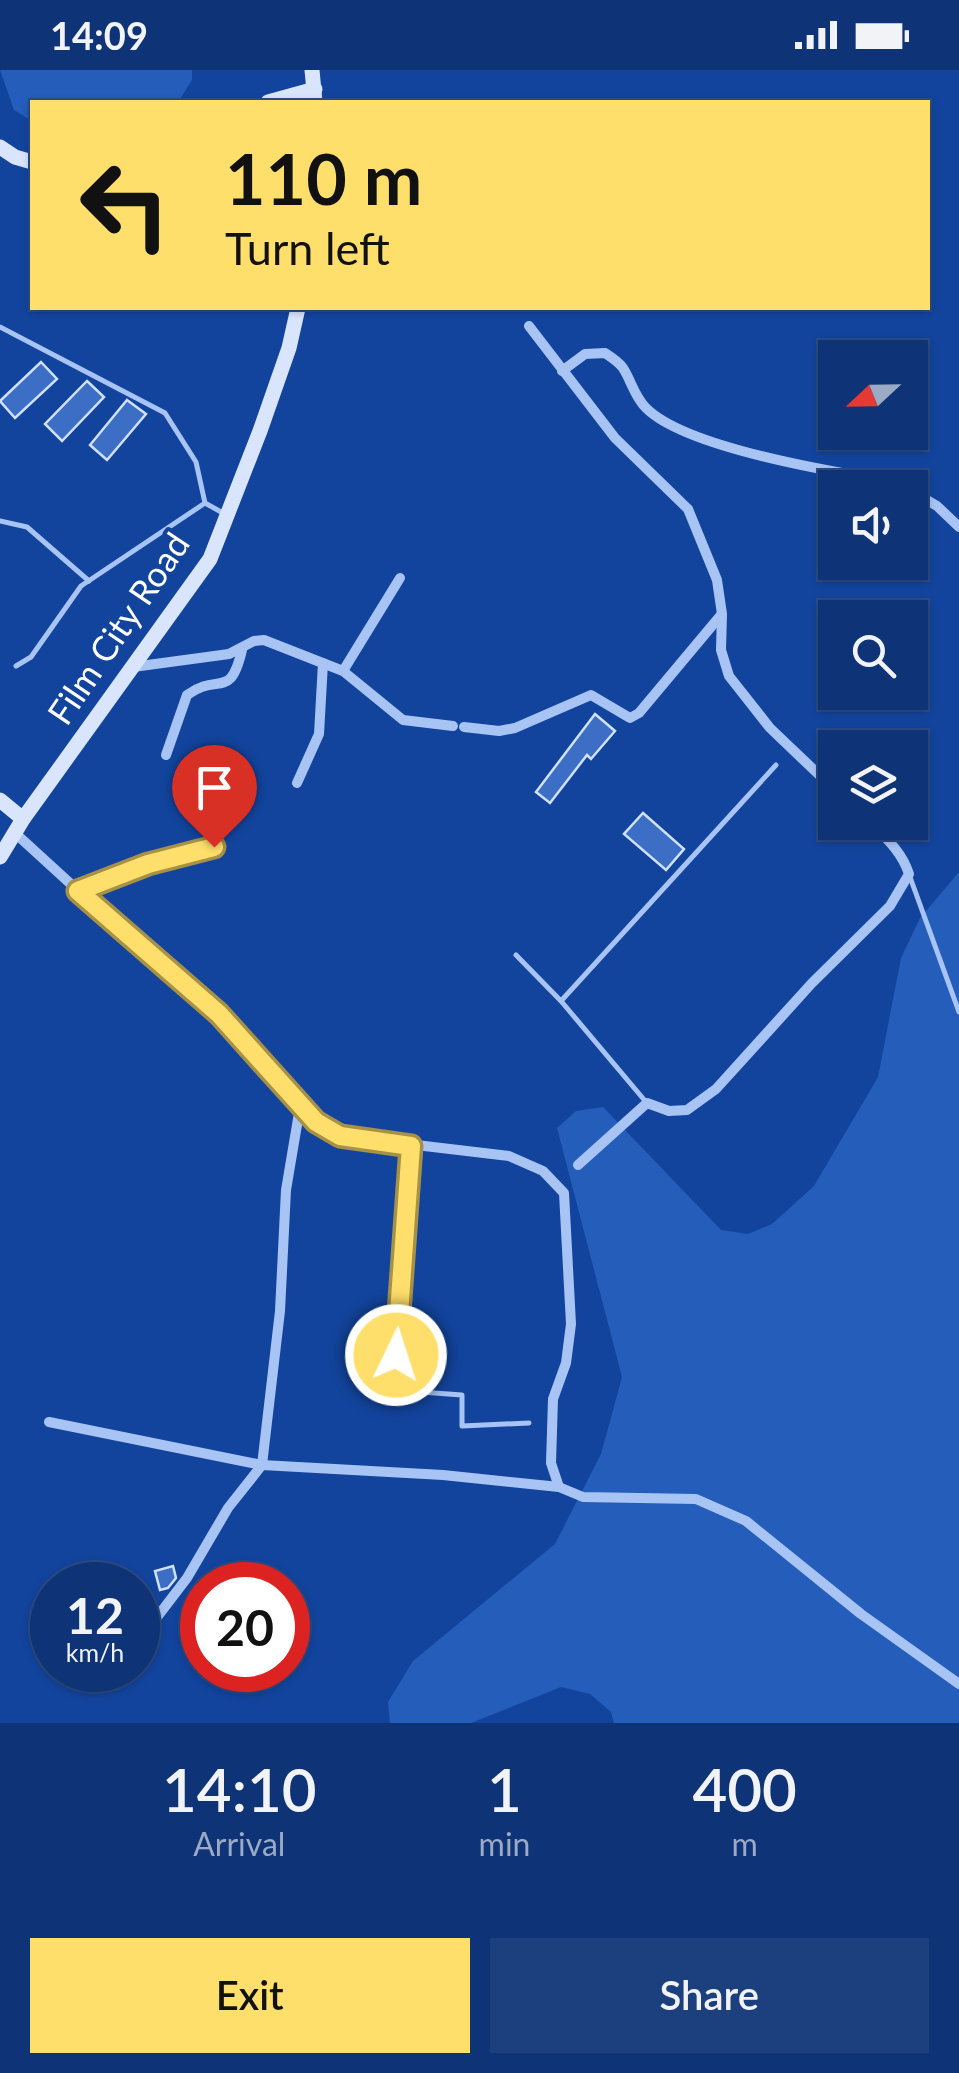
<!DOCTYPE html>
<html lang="en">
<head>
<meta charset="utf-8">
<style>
  body { margin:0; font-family:Lato,sans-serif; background:#1c3f7e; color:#f1f3f6; height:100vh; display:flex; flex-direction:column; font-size:38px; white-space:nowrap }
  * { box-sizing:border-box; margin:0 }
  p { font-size:32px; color:#9baac5 }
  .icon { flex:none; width:55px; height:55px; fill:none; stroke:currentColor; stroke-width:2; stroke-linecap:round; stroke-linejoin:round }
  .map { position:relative; height:1653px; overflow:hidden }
  .side { display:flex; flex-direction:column; background:#0e3376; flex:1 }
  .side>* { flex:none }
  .guide { position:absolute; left:30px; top:30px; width:900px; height:210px; border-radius:0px; box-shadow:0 2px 8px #0004,0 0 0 2px #2e4e88; background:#ffdf6b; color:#111; overflow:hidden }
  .needle { width:65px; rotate:248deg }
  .fabs { position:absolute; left:818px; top:270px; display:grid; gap:20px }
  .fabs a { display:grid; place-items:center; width:110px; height:110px; border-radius:0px; background:#0e3376; box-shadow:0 2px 8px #0004,0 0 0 2px #2e4e88; font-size:50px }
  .speed { position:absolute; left:30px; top:1492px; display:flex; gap:20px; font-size:50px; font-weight:700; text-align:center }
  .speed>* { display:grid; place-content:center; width:130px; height:130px; border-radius:50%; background:#0e3376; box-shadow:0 2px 8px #0004,0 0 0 2px #2e4e88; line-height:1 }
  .speed small { font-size:25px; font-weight:400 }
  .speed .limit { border:15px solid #d22; background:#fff; color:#111 }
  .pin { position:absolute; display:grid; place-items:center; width:85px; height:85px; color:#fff; margin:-102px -42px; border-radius:50% 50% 50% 0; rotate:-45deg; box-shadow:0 0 10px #0007 }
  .pin .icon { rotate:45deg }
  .me { position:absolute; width:110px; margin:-55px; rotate:4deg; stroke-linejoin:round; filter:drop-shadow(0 0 8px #0008) }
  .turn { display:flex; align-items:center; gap:35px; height:210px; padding:0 30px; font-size:45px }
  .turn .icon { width:130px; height:130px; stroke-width:2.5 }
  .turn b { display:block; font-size:70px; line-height:85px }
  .eta { display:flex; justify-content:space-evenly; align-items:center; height:170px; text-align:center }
  .eta b { font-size:60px; font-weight:600; line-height:70px }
  .primary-button { display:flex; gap:20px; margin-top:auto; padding:20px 30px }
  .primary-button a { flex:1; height:115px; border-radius:0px; background:#ffdf6b; color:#111; font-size:40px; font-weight:600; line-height:115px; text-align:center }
  .primary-button a+a { background:#1c3f7e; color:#f1f3f6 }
  .status { display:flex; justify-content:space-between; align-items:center; height:70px; padding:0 50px; background:#0e3376; direction:ltr }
  .status svg { height:28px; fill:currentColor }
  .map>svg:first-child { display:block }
</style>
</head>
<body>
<div class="status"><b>14:09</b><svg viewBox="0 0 49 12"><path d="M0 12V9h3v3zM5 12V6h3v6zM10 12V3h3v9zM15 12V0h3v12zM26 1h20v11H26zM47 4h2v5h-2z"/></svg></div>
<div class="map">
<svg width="959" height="1653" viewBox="0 0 959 1653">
  <rect width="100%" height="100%" fill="#12449d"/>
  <!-- green -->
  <g fill="#255dbb">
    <polygon points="0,0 192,0 192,10 178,32 32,32 32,51 14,40"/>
    <polygon points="959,802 959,1653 614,1653 611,1642 590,1624 561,1617 471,1653 390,1653 388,1632 413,1591 555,1474 601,1384 622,1307 557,1058 576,1041 603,1037 721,1160 748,1164 772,1154 814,1116 878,1007 901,888 920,848"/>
  </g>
  <!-- building -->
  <g fill="#3b6ec4" stroke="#d0e1fe" stroke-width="2.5">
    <polygon points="41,292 57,309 15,348 0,331"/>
    <polygon points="87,311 104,327 62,371 45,354"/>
    <polygon points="127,330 146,344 107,390 90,375"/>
    <polygon points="595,644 615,661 591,689 587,685 550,733 536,722"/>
    <polygon points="643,743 684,779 666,800 624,764"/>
    <polygon points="173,1496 176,1508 168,1518 160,1520 155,1501"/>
  </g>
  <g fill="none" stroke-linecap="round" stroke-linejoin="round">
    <!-- lane -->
    <g stroke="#a8c4f4" stroke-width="5">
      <polyline points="0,257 165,343 196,392 205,433 223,443"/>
      <polyline points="0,451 27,457 89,511"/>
      <polyline points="16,596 31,587 81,516 205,433"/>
      <polyline points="910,807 959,942"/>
      <polyline points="516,885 561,931 646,1032"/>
      <polyline points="561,931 776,695"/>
      <polyline points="411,1076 393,1320 462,1325 462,1356 529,1353"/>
    </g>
    <!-- street -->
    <g stroke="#a8c4f4" stroke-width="10">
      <polyline points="529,256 615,368 688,439 717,510 722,544 721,580 729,606 770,658 835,720"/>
      <path d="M562 301 585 284 605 283C611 287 619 292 623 298 631 310 634 326 646 338 685 377 827 401 883 410L902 418"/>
      <polyline points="910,420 937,436 959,457"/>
      <polyline points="133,597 229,584 254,571 264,570 343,601 403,650 453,656"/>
      <polyline points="343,601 400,508"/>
      <polyline points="464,657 499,661 515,658 591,625 630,648 639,643 721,545"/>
      <path d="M166 685 187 625C219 602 230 631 242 580"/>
      <polyline points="297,713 319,664 323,593"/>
      <polyline points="15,763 131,869 219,944 316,1052 340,1066 509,1086 543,1101 564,1123 571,1254 566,1293 553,1329 551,1393 559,1417"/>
      <polyline points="79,821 148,795 214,777"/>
      <path d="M578 1095 647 1033 669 1041 687 1040 716 1019 812 913 890 836 909 804C902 782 886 768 870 752"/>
      <polyline points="49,1352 262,1395 443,1405 559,1417 583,1427 696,1429 746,1451 861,1544 959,1614"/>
      <polyline points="138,1572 187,1508 228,1438 262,1395 280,1241 286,1120 300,1037"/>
    </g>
    <!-- secondary -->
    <g stroke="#d8e5fd" stroke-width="15">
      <polyline points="312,0 315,32"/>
      <polyline points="268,32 315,19"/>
      <polyline points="0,77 15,87 32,92"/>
      <polyline points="0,730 23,749"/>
      <polyline points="0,787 23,749 210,489 260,361 289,278 298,238"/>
    </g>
  </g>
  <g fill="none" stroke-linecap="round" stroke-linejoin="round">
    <!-- route casing -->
    <g stroke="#a69146" stroke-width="25">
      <polyline id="route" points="214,777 148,794 78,821 219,944 316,1052 340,1066 411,1076 396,1285"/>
    </g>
    <!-- route -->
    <use href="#route" stroke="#ffdf6b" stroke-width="18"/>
  </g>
  <g text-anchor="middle" stroke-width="8" stroke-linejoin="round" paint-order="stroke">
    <!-- street labels -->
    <g font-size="35" fill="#fff" stroke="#12449d">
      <text transform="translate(119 559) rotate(-56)" y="12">Film City Road</text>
    </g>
  </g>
</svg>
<div class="fabs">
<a><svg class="needle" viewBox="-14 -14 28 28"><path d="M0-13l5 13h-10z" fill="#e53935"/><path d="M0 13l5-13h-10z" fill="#9baac5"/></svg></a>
<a><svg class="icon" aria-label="sound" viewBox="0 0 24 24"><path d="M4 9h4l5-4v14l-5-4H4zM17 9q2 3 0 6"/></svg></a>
<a><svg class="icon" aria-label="search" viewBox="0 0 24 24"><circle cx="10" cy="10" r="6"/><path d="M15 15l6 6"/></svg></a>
<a><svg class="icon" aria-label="layers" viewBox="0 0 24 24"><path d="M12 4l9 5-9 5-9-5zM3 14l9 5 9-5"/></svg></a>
</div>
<div class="speed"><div>12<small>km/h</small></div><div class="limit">20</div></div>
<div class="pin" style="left:214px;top:777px;background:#d93025"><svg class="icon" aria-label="arrive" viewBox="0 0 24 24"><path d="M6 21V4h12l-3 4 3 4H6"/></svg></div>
<svg class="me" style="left:396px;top:1285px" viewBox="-20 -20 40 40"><circle r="17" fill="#ffdf6b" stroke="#fff" stroke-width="3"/><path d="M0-11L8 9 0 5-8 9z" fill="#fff"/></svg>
<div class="guide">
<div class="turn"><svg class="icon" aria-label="left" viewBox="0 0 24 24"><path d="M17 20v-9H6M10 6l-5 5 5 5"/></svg><div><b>110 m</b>Turn left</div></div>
</div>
</div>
<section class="side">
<div class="eta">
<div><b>14:10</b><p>Arrival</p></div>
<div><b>1</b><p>min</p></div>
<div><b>400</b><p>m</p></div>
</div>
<div class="primary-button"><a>Exit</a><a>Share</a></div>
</section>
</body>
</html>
